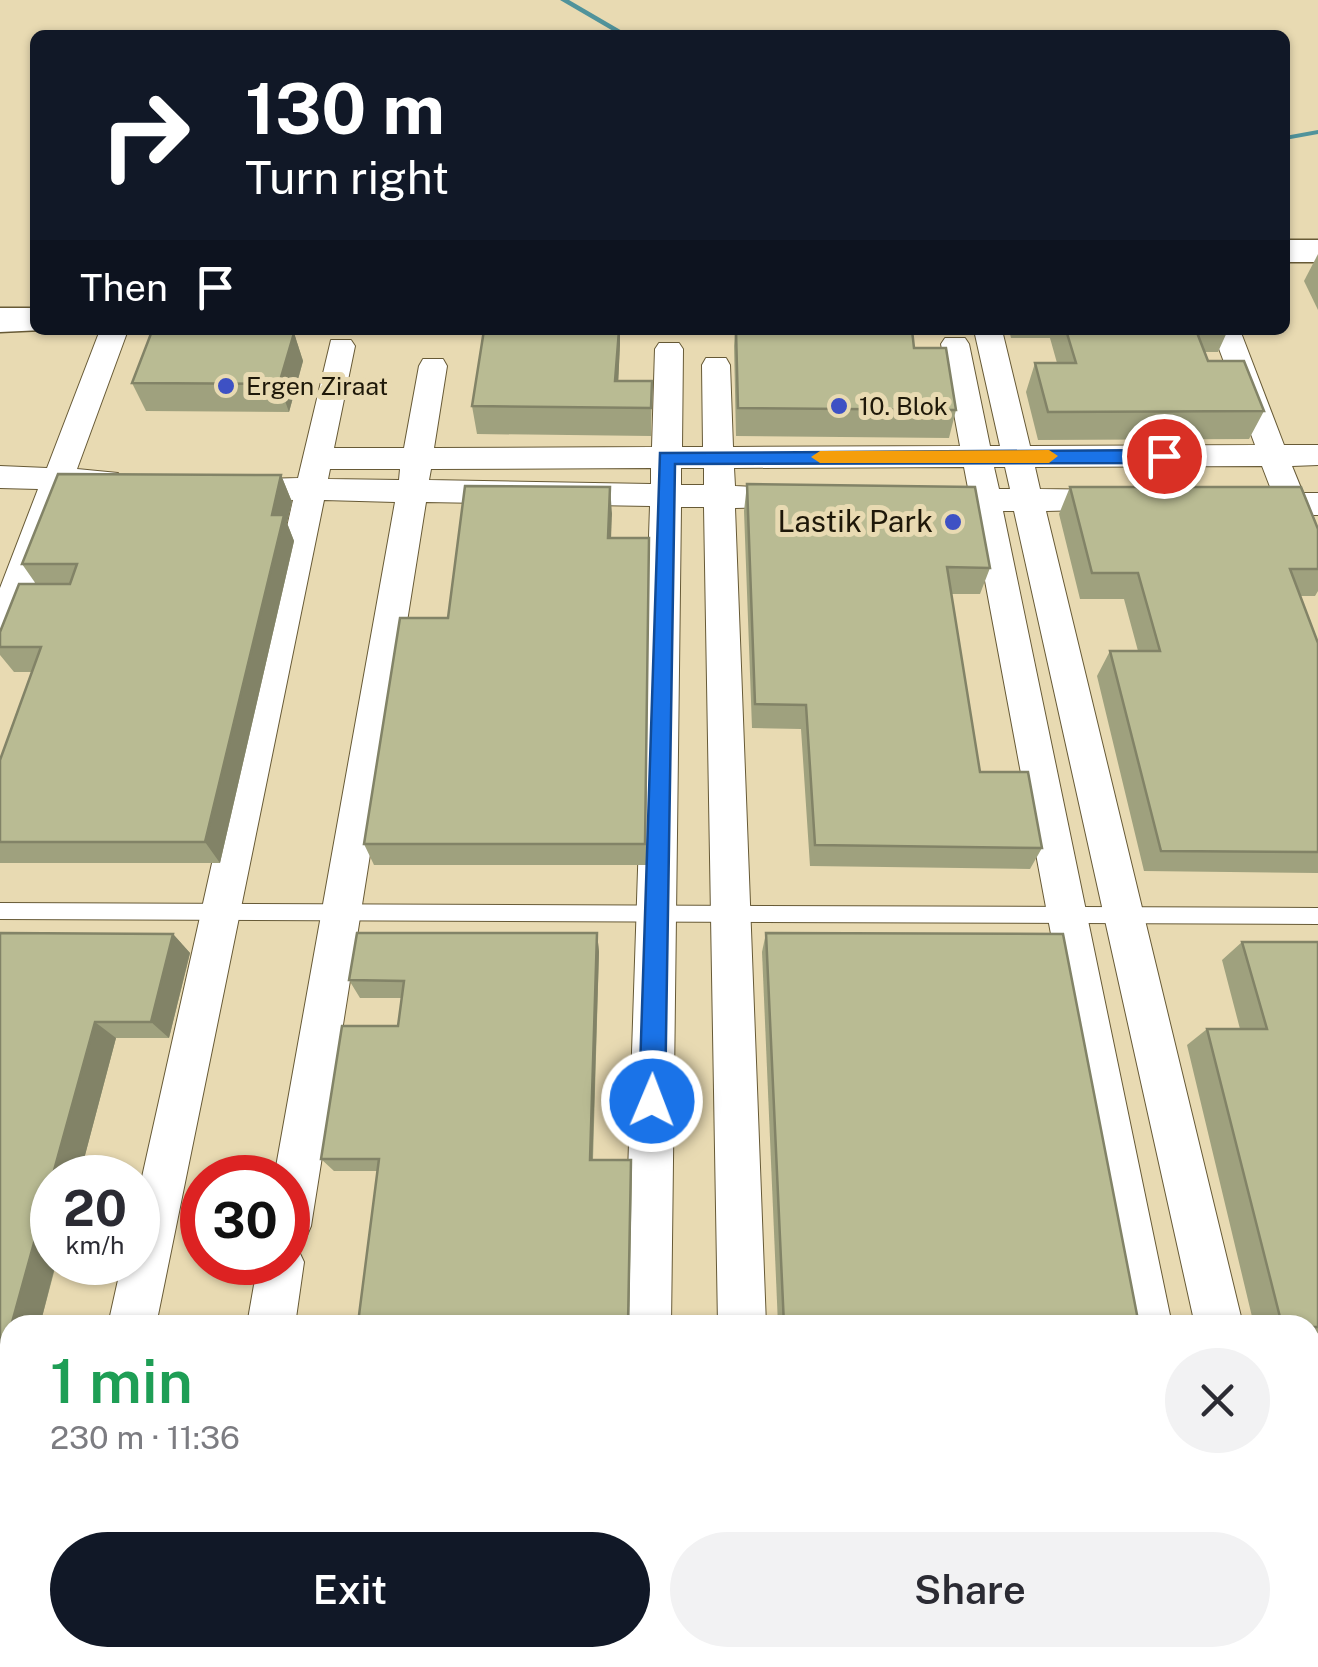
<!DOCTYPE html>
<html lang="en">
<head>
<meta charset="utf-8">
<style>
  body { margin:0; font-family:"Public Sans",sans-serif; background:#f2f2f3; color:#2b2b33; height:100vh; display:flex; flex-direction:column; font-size:38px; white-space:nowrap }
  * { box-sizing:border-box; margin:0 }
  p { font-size:32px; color:#7c7c81 }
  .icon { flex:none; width:55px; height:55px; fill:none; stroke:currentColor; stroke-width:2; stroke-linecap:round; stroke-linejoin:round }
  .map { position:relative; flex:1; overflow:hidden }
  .panel { position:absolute; left:0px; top:1315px; width:1320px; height:352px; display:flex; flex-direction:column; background:#fff; border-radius:30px 30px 0 0; box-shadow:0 2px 8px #0004 }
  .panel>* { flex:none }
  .guide { position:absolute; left:30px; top:30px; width:1260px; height:305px; border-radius:15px; box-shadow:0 2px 8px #0004; background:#111827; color:#fff; overflow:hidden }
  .speed { position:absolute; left:30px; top:1155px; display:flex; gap:20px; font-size:50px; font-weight:700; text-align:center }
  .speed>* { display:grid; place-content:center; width:130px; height:130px; border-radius:50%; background:#fff; box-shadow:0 2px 8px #0004; line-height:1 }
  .speed small { font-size:25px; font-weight:400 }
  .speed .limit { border:15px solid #d22; background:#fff; color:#111 }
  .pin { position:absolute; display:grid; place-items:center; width:85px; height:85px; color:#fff; margin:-42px; border:5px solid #fff; border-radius:50%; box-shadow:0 2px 10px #0007 }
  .me { position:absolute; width:110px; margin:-55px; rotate:1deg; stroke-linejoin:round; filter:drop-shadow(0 0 8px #0008) }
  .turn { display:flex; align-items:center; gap:35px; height:210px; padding:0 50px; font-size:45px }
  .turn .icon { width:130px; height:130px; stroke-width:2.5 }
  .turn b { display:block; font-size:70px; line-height:85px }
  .then { display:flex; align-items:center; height:95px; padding:0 50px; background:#0003; gap:20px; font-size:38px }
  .round { display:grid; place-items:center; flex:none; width:105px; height:105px; border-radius:52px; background:#f2f2f3 }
  .headline { display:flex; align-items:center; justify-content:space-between; height:170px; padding:0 50px }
  h1 { font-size:60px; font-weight:600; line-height:75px; color:#1e9e55 }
  .action { display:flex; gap:20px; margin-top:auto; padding:20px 50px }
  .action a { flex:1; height:115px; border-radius:60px; background:#111827; color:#fff; font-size:40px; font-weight:600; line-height:115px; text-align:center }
  .action a+a { background:#f2f2f3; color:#2b2b33 }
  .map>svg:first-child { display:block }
</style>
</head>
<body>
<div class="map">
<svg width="1318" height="1667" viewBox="0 0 1318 1667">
  <rect width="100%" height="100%" fill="#e8dab2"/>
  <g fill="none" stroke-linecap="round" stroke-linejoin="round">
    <!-- stream -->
    <g fill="#50939b" fill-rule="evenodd">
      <polygon points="560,0 569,0 629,35 620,35"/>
      <polygon points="1318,130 1318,134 1285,140 1285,136"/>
    </g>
    <!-- service casing -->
    <g stroke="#675a36" stroke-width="2">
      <polygon id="service" points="0,903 1318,908 1318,924 0,919"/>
    </g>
    <!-- minor casing -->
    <g stroke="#675a36" stroke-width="2">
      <g id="minor">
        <polygon points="100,330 128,330 77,469 118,473 122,481 118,489 69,490 17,631 12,640 0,644 0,588 38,489 0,488 0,466 47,468"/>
        <path d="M974 330H1002L1030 446 1255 445 1212 330H1240L1284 445H1318V465L1292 466 1303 493H1318V515H1312L1318 531V585L1307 582 1302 573 1280 514 1246 511 1241 503 1246 495 1272 492 1262 466 1035 467 1040 489 1112 490 1123 493 1127 501 1123 509 1046 511 1243 1325H1195L1014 511H1003L1172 1325H1124L972 511 916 507 912 499 916 491 968 488 964 467 734 468 735 486 808 490 812 498 808 506 735 508 766 1325H718L704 507H681L671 1325H623L650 506 426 502 311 1226 304 1242 296 1245 304 1262 295 1325H247L258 1262H288V1178H274L395 502 324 500 156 1325H108L122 1262H138V1195L293 500 226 496 222 488 226 480 298 478 331 340H351L355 346 334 448H404L419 366 423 359H443L447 366 434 448 652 447 655 349 659 343H679L683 349 682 447H703L702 365 706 358H726L730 365 733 447 960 446 941 344 945 338H965L969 344 990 446H1000ZM994 467H1005L1010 489H999ZM651 468V484L429 480 431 469ZM681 468H704V485H681ZM330 469H400L399 480 328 479Z"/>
        <rect x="1310" y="1363" width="8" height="48"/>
        <polygon points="37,1658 91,1658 89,1667 35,1667"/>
        <polygon points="187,1658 241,1658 240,1667 186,1667"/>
        <polygon points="724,1658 778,1658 779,1667 725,1667"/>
        <polygon points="1223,1658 1277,1658 1280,1667 1226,1667"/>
      </g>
    </g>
    <!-- secondary casing -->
    <g stroke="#675a36" stroke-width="3">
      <g id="secondary">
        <rect x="1285" y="240" width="33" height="22"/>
        <polygon points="0,308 35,308 35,330 43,330 0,332"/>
      </g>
    </g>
    <!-- service -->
    <use href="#service" fill="#fff" fill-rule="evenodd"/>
    <!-- minor -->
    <use href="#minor" fill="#fff" fill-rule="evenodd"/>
    <!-- secondary -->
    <use href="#secondary" fill="#fff" fill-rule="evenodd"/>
  </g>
  <!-- wall -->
  <g fill="#9fa17e">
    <polygon points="1318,254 1318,310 1304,281"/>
    <polygon points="735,330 912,330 914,348 956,410 949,438 736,436 734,346"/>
    <polygon points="1009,330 1228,330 1218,352 1204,352 1208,361 1264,411 1249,439 1038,440 1026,392 1035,363 1057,363 1050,338 1011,338"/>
    <polygon points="294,333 303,361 289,412 146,411 132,383"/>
    <polygon points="620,344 618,381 652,381 651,436 477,434 472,406"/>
    <polygon points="281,475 292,502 287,523 294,541 220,863 0,863 0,760 32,672 14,672 0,655 0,632 36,584 22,564"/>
    <polygon points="747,484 990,568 980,594 951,594 980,772 1042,848 1030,869 810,866 801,729 752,728 744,511"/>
    <polygon points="610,487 611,538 649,538 646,865 374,865 364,844 448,618"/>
    <polygon points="1070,487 1318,529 1318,591 1315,596 1300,596 1318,643 1318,873 1144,871 1097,676 1110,651 1138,651 1124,599 1080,599 1059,514"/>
    <polygon points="0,933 173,934 190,953 169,1038 116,1038 40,1325 10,1325 10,1614 3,1615"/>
    <polygon points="597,933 599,952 593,1160 632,1172 629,1325 362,1325 358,1323 378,1171 334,1171 321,1159 398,1026 402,998 360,998 349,980"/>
    <polygon points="766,933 1139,1325 778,1325 762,952"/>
    <polygon points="1242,942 1318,942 1318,1333 1310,1333 1310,1325 1254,1325 1187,1045 1207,1029 1240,1029 1222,960"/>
  </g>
  <!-- shaded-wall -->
  <g fill="#828367">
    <polygon points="619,330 620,330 620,344 617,409 615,381"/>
    <polygon points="294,333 303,361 289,412 279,384"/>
    <polygon points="281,475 292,502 287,523 294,541 220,863 205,842 272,515"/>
    <polygon points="610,487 612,514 610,564 608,538"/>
    <polygon points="597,933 599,952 592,1172 590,1160"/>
    <polygon points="173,934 190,953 169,1038 151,1022"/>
    <polygon points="95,1022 116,1038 79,1178 52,1178 52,1262 56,1262 40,1325 11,1325"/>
    <polygon points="631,1160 629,1325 628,1325"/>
    <polygon points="10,1330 10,1370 0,1369"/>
    <polygon points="10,1588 10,1614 3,1615"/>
  </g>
  <!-- building -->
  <g fill="#b9bb93" stroke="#828367" stroke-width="2.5">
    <polygon points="484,330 619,330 615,381 652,381 651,408 472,406"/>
    <polygon points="736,330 912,330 914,348 946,348 956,410 738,408"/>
    <polygon points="1066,330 1196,330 1208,361 1244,361 1264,411 1048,412 1035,363 1076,363"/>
    <polygon points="152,331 294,333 279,384 132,383"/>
    <polygon points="58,474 281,475 272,515 284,515 205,842 0,842 0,760 41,647 0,647 0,632 19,584 70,584 77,564 22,564"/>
    <polygon points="747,484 975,487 990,568 947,567 980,772 1028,772 1042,848 815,845 806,705 755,704"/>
    <polygon points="465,486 610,487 608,538 649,538 645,844 364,844 400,618 448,618"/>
    <polygon points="1070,487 1301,487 1318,529 1318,569 1290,569 1318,643 1318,852 1161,851 1110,651 1160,651 1138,573 1092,573"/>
    <polygon points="0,933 173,934 151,1022 95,1022 0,1366"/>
    <polygon points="357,933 597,933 590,1160 631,1160 628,1325 358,1323 379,1159 321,1159 342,1026 398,1026 404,981 349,980"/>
    <polygon points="766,933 1063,934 1139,1325 784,1325"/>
    <polygon points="1242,942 1318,942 1318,1327 1310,1327 1310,1325 1282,1325 1207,1029 1267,1029"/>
    <polygon points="0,1368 10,1368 10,1588 3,1615 0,1615"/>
  </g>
  <!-- route -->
  <polygon fill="#1a73e8" stroke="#114b97" stroke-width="2.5" points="1164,450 1173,456 1164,463 675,464 665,1101 661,1110 652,1114 643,1110 639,1101 660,453"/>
  <!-- slow -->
  <polygon fill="#f59e0b" points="1049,450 1058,456 1049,463 820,463 811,457 820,451"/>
  <!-- markers -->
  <g fill="#3e51c4" stroke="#e8dab2" stroke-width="4">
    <circle cx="226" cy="386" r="10"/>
    <circle cx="839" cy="406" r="10"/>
    <circle cx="953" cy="522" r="10"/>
  </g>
  <g text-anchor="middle" stroke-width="10" stroke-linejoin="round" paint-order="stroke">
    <!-- far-poi labels -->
    <g font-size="25" fill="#1e1809" stroke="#e8dab2" text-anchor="start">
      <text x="246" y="395">Ergen Ziraat</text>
      <text x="859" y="415">10. Blok</text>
    </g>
    <!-- poi labels -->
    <g font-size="30" fill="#1e1809" stroke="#e8dab2" text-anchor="end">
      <text x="933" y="532">Lastik Park</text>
    </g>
  </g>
</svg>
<div class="speed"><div>20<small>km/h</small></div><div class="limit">30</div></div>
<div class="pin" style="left:1164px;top:456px;background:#d93025"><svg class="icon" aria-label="arrive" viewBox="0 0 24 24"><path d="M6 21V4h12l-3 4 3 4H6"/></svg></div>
<svg class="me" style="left:652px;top:1101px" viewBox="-20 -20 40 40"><circle r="17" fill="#1a73e8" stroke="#fff" stroke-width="3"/><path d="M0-11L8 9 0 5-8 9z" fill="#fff"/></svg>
<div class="guide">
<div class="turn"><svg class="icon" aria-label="right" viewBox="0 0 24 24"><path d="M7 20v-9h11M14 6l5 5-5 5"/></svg><div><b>130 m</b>Turn right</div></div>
<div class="then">Then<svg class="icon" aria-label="arrive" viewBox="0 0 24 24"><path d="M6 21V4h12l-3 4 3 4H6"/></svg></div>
</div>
<section class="panel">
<div class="headline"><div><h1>1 min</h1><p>230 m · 11:36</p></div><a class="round"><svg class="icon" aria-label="close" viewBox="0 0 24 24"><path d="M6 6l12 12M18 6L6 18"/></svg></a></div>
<div class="action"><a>Exit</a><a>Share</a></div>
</section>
</div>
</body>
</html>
